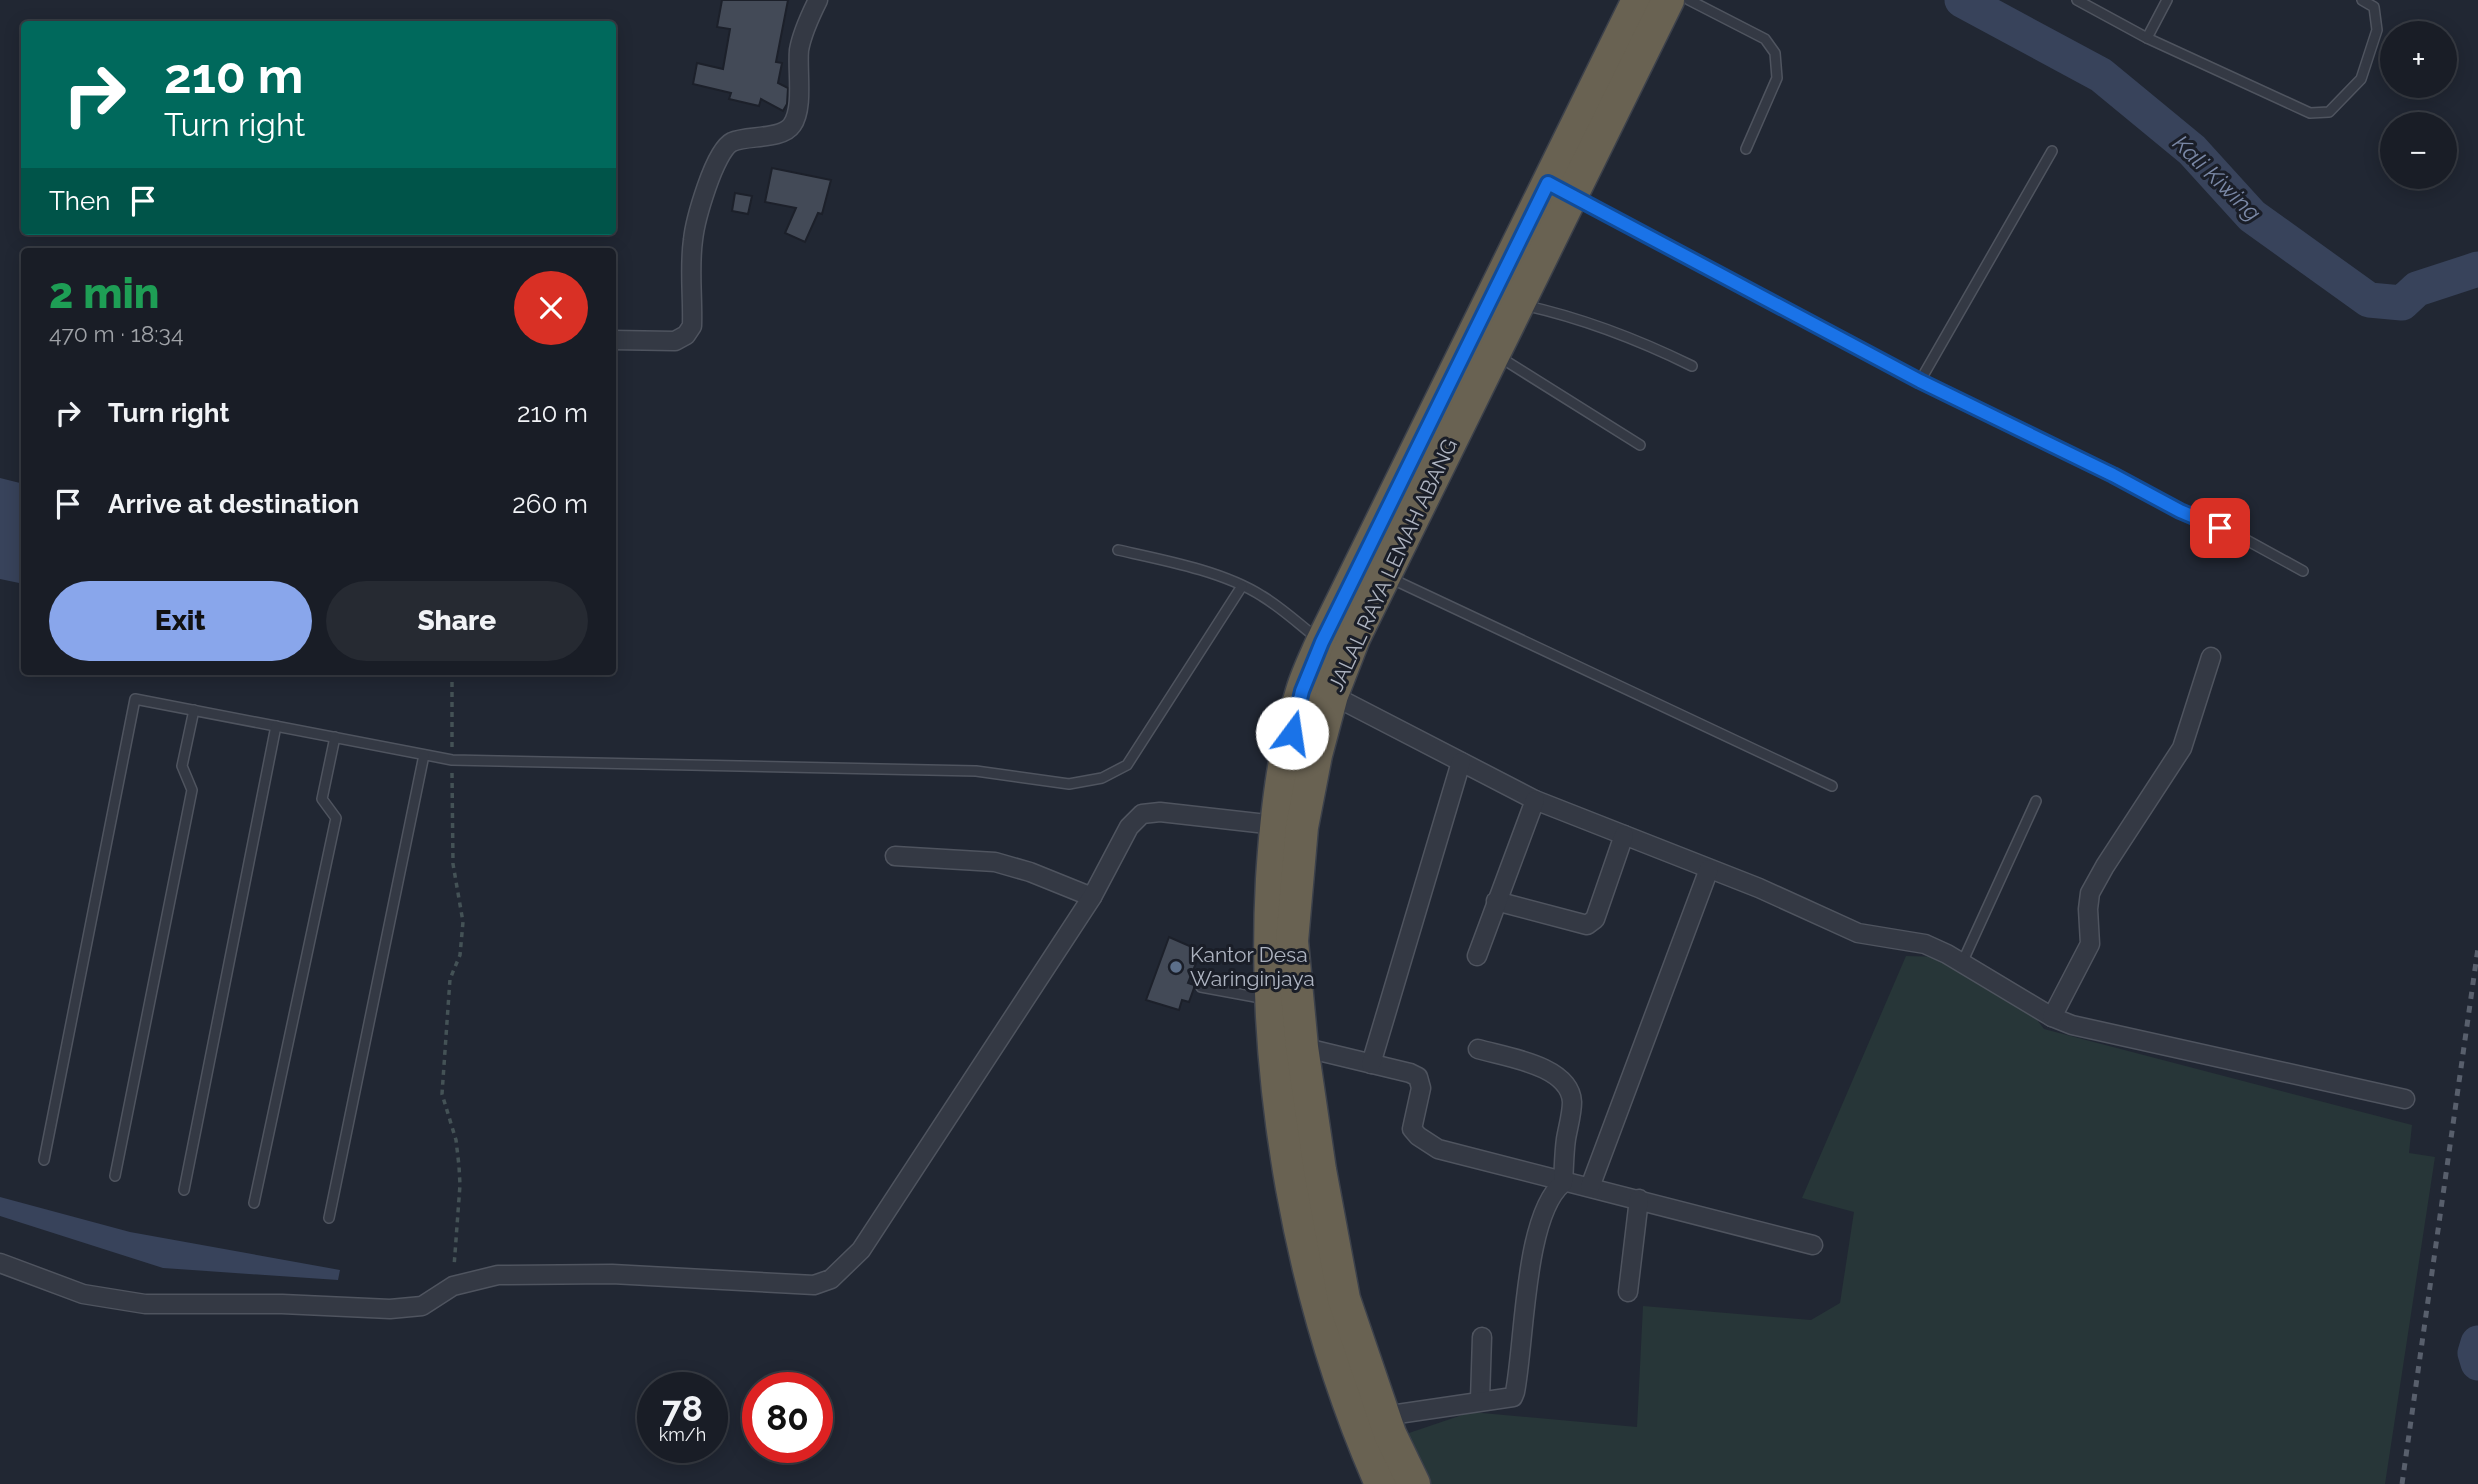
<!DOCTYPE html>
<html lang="en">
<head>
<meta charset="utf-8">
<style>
  body { margin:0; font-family:Raleway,sans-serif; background:#262a32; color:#f1f3f6; height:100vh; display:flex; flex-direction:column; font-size:26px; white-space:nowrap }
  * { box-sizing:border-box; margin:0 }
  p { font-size:23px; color:#9fa2a7 }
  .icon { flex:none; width:38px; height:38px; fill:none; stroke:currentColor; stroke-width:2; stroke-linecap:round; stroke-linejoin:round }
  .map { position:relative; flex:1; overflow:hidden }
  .side { position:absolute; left:21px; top:248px; width:595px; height:427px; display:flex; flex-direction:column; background:#191d26; border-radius:7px; box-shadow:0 4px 18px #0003,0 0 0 2px #373b43 }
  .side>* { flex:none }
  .hud { position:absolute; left:21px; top:21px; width:595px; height:214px; border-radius:7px; box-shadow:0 4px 18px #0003,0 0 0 2px #373b43; background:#00695c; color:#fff; overflow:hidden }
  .controls { position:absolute; left:2380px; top:21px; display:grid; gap:14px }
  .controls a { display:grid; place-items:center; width:77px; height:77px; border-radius:50%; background:#191d26; box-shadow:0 4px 18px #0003,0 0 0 2px #373b43; font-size:35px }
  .speed { position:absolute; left:637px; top:1372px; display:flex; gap:14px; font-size:35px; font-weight:700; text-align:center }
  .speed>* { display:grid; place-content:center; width:91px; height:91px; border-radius:50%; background:#191d26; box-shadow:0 4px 18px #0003,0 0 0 2px #373b43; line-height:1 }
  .speed small { font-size:18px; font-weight:400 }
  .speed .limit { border:10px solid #d22; background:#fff; color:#111 }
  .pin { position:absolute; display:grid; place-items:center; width:60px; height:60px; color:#fff; margin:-30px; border-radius:14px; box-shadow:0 4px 10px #0006 }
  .me { position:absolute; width:77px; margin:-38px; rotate:14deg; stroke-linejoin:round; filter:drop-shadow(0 0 5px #0008) }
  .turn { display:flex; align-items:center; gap:24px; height:147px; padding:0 28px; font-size:32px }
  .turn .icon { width:91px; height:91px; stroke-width:2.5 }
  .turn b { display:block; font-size:49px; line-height:60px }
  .then { display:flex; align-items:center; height:66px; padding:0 28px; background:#0003; gap:14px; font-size:26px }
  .round { display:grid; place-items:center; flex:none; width:74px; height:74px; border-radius:37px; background:#262a32 }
  .overview { display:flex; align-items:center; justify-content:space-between; height:119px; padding:0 28px }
  h1 { font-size:42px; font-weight:800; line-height:52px; color:#1e9e55 }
  .cta { display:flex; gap:14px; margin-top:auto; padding:14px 28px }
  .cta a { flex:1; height:80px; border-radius:42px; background:#89a6eb; color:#111; font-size:28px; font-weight:800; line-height:80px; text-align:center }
  .cta a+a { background:#262a32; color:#f1f3f6 }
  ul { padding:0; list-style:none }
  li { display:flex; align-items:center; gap:21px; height:91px; padding:0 28px }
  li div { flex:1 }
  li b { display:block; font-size:26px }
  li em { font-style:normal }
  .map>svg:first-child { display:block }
</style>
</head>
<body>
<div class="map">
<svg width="2478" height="1484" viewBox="0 0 2478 1484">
  <rect width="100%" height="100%" fill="#212733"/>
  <!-- green -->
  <polygon fill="#273638" points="1906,956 1944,957 2026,1005 2044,1029 2412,1125 2409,1153 2435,1157 2385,1484 1425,1484 1406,1434 1471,1412 1637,1427 1643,1306 1811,1320 1840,1303 1854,1212 1802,1198"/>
  <!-- water -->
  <g fill="#38435b">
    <polygon points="0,478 24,484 24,584 0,579"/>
    <polygon points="0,1197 130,1232 340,1270 338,1280 163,1268 0,1216"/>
  </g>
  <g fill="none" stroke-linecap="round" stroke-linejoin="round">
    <!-- river -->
    <g stroke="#38435b" stroke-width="35">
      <polyline points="1962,0 2101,75 2192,150 2252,216 2369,300 2402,303 2417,289 2478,269"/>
      <polyline points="2478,1343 2475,1353 2478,1363"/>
    </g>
  </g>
  <!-- building -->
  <g fill="#434a57" stroke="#1c202a" stroke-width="2">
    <polygon points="722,0 788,0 776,62 782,63 778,83 788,88 787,104 783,111 761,99 759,106 729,99 731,93 693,84 697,63 723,69 730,29 717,27"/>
    <polygon points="772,168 831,180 822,214 818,213 805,242 785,233 796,208 765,202"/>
    <polygon points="735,193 752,196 748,214 732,211"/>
    <polygon points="1169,937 1201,951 1188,983 1194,985 1194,988 1189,1002 1182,1000 1179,1010 1146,1000"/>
  </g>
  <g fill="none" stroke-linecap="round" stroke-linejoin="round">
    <!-- lane casing -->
    <g stroke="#4f545f" stroke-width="12">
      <g id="lane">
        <polyline points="1689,0 1765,39 1775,53 1777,78 1746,149"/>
        <polyline points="2077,0 2147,38 2310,113 2329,112 2361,79 2377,30 2374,7 2362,0"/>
        <polyline points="2147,38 2167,0"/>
        <polyline points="1575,200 1920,381 2180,511 2241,537 2303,571"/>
        <path d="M1523 305C1582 318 1637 339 1692 366"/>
        <polyline points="1498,356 1640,445"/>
        <polyline points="1920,381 2052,151"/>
        <path d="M1118 550C1163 560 1223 571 1262 596 1282 608 1300 625 1318 639"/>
        <polyline points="1390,578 1832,786"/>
        <polyline points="1962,963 2036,801"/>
        <polyline points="1201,987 1266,999"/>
        <polyline points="44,1160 135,699 452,760 976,771 1069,784 1102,778 1127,765 1242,586"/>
        <polyline points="115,1176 192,790 182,766 194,710"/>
        <polyline points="184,1190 276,726"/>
        <polyline points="254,1203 336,818 322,799 335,737"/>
        <polyline points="329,1218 424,755"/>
      </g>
    </g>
    <!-- street casing -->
    <g stroke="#4f545f" stroke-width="21">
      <g id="street">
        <path d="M612 340 675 341 686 335 692 326C693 298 689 268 693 240 695 221 714 151 732 142 747 135 782 140 792 125 804 108 797 71 799 50 802 33 810 16 818 0"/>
        <polyline points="1332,695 1535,800 1759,888 1858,933 1925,944 1947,954 2052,1017 2072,1025 2405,1099"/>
        <polyline points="895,856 995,862 1030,872 1092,897"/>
        <polyline points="1496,901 1587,925 1595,919 1624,835"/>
        <polyline points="1477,956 1535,800"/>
        <polyline points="2052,1017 2090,944 2088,909 2090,893 2105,866 2182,748 2211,657"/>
        <polyline points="1302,1047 1410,1073 1418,1077 1421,1088 1412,1129 1418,1136 1438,1149 1813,1245"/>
        <polyline points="1371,1064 1461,762"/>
        <polyline points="1590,1187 1709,869"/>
        <polyline points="0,1263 83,1294 145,1304 282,1304 390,1309 422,1306 453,1286 498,1275 612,1274 814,1285 831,1279 861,1250 1092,897 1129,827 1142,814 1160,812 1275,825"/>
        <polyline points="1628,1292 1639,1199"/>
        <polyline points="1480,1400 1482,1337"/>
        <path d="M1384 1416 1513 1397 1515 1392C1525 1341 1524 1215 1563 1183 1564 1168 1564 1153 1566 1139 1568 1127 1572 1114 1572 1102 1570 1065 1505 1057 1478 1049"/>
      </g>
    </g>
    <!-- highway casing -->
    <g stroke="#3c414b" stroke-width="35">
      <g id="highway">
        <path d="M1381 1484C1300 1300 1261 1080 1272 879 1276 816 1283 751 1302 691 1307 674 1315 658 1322 642L1638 0"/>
        <polyline points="1414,1484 1390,1434 1344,1299 1320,1170 1302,1047 1292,941 1302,827 1316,755 1332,695 1354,638 1668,0"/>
      </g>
    </g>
    <!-- path -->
    <g stroke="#445256" stroke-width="3.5" stroke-dasharray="5 5" stroke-linecap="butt">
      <polyline points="452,747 452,672"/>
      <polyline points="452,773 453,864 463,922 460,955 450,979 442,1094 456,1140 459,1166 460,1185 454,1267"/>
    </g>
    <!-- lane -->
    <use href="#lane" stroke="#343944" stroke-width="9"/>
    <!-- street -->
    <use href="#street" stroke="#343944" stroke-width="18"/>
    <!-- highway -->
    <use href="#highway" stroke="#696252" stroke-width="32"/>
    <!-- rail -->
    <polyline stroke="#585f6c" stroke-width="5" stroke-dasharray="7 7" stroke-linecap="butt" points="2402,1484 2478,948"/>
  </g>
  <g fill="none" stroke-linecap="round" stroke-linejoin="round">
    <!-- route casing -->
    <g stroke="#114b97" stroke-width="18">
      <polyline id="route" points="1292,733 1302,691 1322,642 1548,183 1920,381 2113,475 2180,511 2220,528"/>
    </g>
    <!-- route -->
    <use href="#route" stroke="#1a73e8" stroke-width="12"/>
  </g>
  <!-- markers -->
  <circle fill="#5c6f8a" stroke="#1a1e28" stroke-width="2.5" cx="1176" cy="967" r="7"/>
  <g text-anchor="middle" stroke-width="6" stroke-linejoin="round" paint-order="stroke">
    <!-- street labels -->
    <g font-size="21" fill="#aeb4c1" stroke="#1a1e28">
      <text transform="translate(1393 565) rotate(-65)" y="7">JALAL RAYA LEMAH ABANG</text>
    </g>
    <!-- poi labels -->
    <g font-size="21" fill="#aeb4c1" stroke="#1a1e28" text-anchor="start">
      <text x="1190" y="962">Kantor Desa<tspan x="1190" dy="24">Waringinjaya</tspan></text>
    </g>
    <!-- water labels -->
    <g font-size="23" font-style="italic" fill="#7a88a6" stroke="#1a1e28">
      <text transform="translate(2217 178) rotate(44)" y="8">Kali Kiwing</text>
    </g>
  </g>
</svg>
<div class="controls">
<a>+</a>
<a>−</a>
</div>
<div class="speed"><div>78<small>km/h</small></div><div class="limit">80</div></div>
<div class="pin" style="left:2220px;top:528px;background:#d93025"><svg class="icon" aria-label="arrive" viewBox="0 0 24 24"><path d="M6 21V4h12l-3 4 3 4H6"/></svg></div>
<svg class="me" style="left:1292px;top:733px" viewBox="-20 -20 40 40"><circle r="19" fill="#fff"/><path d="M0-13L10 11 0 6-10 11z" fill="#1a73e8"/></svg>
<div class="hud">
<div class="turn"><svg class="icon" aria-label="right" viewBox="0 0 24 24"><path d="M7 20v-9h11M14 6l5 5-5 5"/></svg><div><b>210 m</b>Turn right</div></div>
<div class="then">Then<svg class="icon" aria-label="arrive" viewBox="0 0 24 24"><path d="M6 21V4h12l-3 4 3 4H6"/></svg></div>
</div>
<section class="side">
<div class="overview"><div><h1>2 min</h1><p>470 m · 18:34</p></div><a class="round" style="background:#d93025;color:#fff"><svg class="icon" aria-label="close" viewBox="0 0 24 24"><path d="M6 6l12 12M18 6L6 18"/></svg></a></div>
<ul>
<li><svg class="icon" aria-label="right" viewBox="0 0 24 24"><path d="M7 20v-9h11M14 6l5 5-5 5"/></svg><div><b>Turn right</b></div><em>210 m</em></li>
<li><svg class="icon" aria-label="arrive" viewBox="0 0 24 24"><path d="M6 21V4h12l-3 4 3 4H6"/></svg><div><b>Arrive at destination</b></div><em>260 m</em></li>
</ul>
<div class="cta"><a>Exit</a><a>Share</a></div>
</section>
</div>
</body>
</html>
